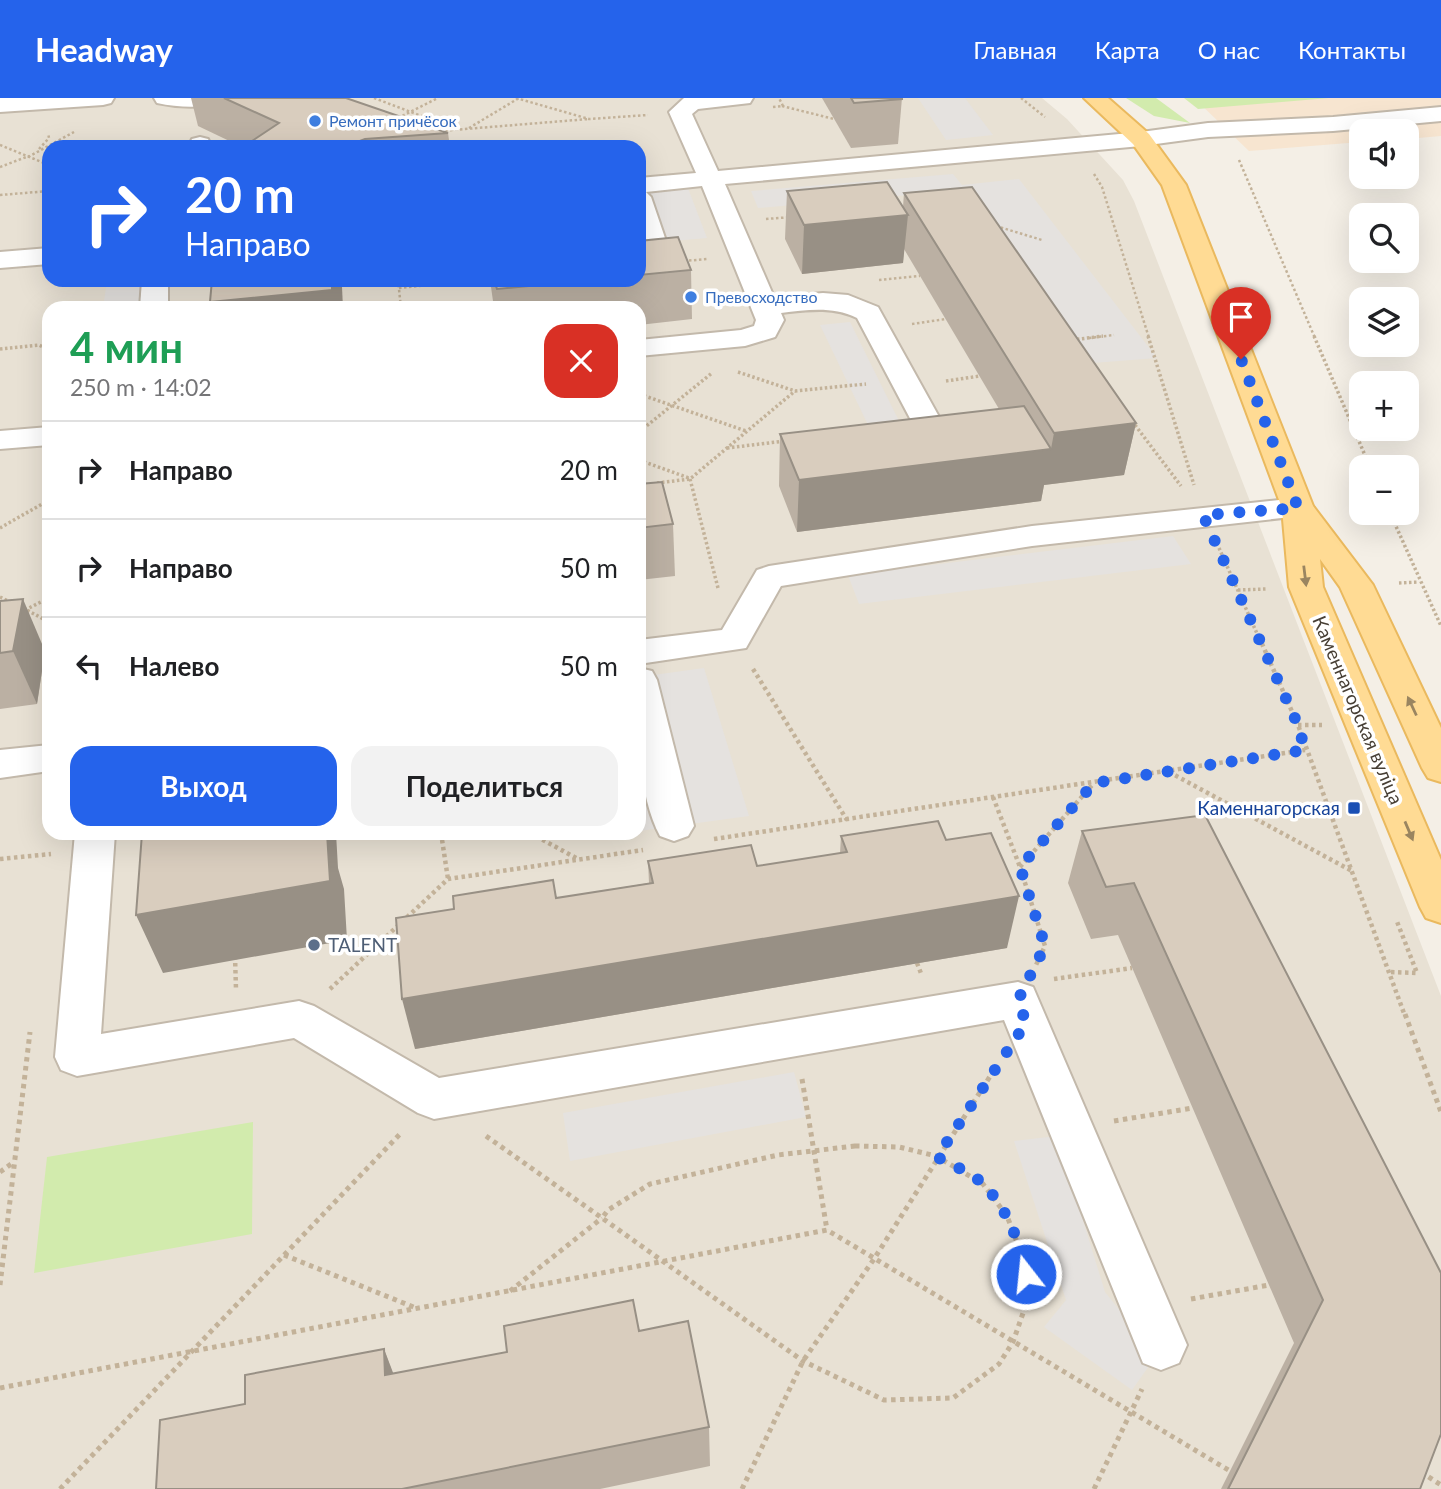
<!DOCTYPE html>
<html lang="ru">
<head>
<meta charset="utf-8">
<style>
  body { margin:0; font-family:Lato,sans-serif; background:#f2f2f2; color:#202124; height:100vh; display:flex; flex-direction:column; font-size:26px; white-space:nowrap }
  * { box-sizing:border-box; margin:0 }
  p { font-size:23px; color:#757577 }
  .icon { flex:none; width:38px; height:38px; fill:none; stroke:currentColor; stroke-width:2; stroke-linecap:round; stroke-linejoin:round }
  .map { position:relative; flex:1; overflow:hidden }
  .details { position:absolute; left:42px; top:203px; width:604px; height:539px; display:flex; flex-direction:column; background:#fff; border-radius:21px; box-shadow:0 7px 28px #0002 }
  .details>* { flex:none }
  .hud { position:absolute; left:42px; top:42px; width:604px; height:147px; border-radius:21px; box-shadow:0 7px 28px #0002; background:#2563eb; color:#fff; overflow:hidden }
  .buttons { position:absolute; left:1349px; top:21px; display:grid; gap:14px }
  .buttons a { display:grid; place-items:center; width:70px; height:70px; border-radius:14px; background:#fff; box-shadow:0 7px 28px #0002; font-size:35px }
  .pin { position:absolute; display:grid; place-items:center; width:60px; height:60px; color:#fff; margin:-72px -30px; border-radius:50% 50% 50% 0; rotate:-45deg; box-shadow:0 0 7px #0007 }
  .pin .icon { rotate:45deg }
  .me { position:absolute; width:77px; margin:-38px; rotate:344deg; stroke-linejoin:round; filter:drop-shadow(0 0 5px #0008) }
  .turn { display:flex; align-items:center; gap:24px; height:147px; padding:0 28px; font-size:32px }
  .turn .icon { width:91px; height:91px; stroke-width:2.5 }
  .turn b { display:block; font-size:49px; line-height:60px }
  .round { display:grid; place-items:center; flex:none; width:74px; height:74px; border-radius:21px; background:#f2f2f2 }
  .overview { display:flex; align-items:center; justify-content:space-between; height:119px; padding:0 28px }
  h1 { font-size:42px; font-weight:700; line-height:52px; color:#1e9e55 }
  .button { display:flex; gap:14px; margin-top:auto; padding:14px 28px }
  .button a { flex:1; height:80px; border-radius:21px; background:#2563eb; color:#fff; font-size:28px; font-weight:700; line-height:80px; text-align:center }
  .button a+a { background:#f2f2f2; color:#202124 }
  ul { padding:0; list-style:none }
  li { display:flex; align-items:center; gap:21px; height:98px; padding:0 28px; border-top:2px solid #e0e0e0 }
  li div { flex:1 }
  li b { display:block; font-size:26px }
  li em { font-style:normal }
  header { display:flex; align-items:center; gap:42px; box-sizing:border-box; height:98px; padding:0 35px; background:#2563eb; color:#fff }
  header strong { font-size:33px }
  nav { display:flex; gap:38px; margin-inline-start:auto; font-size:24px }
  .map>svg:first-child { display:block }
</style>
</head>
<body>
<header>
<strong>Headway</strong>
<nav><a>Главная</a><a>Карта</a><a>О нас</a><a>Контакты</a></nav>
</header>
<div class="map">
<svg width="1441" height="1391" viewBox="0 0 1441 1391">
  <rect width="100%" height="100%" fill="#f4efe6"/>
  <!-- residential -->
  <path fill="#e8e1d4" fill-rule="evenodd" d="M0 0H1042L1067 21 1123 82 1134 103 1441 898V1391H0ZM49 49H639V182H49ZM49 210H639V735H49Z"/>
  <!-- commercial -->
  <polygon fill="#f7e5d0" points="1194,0 1441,0 1441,38 1407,41 1407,33 1362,33 1361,44 1249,53"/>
  <!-- green -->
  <g fill="#d2ebad">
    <polygon points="1126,0 1156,0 1190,25 1154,18"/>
    <polygon points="1184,0 1329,0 1198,11"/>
    <polygon points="253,1024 252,1136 34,1175 47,1059"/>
  </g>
  <!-- parking -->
  <g fill="#e5e2df">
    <polygon points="918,0 965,0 993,37 946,42"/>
    <polygon points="953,76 962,87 1019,81 1157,260 1093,265 966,92 758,110 751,93"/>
    <polygon points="686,85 707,140 639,146 639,89"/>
    <polygon points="145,182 142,210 103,210 107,183"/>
    <polygon points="850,224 900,325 869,329 820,227"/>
    <polygon points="1173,438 1191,466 859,506 848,477"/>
    <polygon points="704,570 749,718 639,733 639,579"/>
    <polygon points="794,974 806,1019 570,1063 563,1015"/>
    <polygon points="1057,1038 1105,1194 1156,1258 1132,1292 1044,1229 1066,1202 1014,1043"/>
  </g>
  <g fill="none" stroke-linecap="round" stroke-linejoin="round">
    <!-- minor casing -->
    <g stroke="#c3b9ab" stroke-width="4">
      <g id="minor">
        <polygon points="0,0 114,0 111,5 103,7 0,14"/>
        <path d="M154 0H228L225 5C202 10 180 10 157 5Z"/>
        <path d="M684 0H753L750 5 698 11 692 16 718 73 1141 34 1208 25 1333 19 1441 9V23L1333 33 1208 39 1141 48 725 86 774 199 823 195 848 197 878 209 943 326 939 332 928 335 917 332 913 326 857 220C832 208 808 212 781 215L784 222 775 239 745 248 639 258V242L741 232 754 228 756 222 702 88 646 94 651 99 665 140 661 145 652 148 643 145 639 140V80L696 75 669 14Z"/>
        <polygon points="200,39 208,41 212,49 188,49 192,41"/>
        <polygon points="49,150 49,166 0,170 0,154"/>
        <polygon points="142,182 168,182 168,210 140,210"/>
        <polygon points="49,329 49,347 0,351 0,333"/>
        <polygon points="1298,400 1309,403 1314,410 1309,417 1032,448 781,488 746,550 639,566 639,542 722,532 757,472 769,468 1032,428"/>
        <path d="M639 570 652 573 657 582 694 728 688 738 674 743 660 738C636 694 637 619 639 570Z"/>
        <polygon points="49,647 49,673 0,680 0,652"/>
        <polygon points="75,735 115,735 101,936 299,903 314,908 439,980 1018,884 1033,889 1187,1247 1179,1265 1161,1272 1143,1265 1004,922 434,1021 418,1015 294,940 77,978 61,972 55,959"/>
      </g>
    </g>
    <!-- major casing -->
    <g stroke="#eab95e" stroke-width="4">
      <polygon id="major" points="1084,0 1108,0 1149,36 1186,87 1313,408 1373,487 1441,630 1441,684 1428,680 1422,670 1340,489 1320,461 1323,489 1441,762 1441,825 1426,820 1420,809 1289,489 1282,410 1162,87 1133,46"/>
    </g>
    <!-- path-far3 -->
    <g stroke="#c3b299" stroke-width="2.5" stroke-dasharray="2.5 2.5" stroke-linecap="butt">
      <polyline points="374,0 453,30"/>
      <polyline points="516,0 589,21 648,17"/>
      <polyline points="1021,0 1045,19"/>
      <polyline points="782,8 834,21"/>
      <polyline points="773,9 783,8 779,0"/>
      <polyline points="398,20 438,0"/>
      <polyline points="469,30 519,0"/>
      <polyline points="440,33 589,21"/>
      <polyline points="0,47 49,67"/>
      <polyline points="39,51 49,40 48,35"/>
      <polyline points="28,59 74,34"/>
      <polyline points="1239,62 1315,240"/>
      <polyline points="0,69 29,58"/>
      <polyline points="1094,76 1102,89 1149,240"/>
      <polyline points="0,97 49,93"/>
      <polyline points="766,121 792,119"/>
      <polyline points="996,128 1042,142"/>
      <polyline points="684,163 707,161"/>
      <polyline points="398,182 401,210"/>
      <polyline points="879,182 920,178"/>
      <polyline points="399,190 479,182"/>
      <polyline points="912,226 946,221"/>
      <polyline points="1089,240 1114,237"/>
    </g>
    <!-- path-far2 -->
    <g stroke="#c3b299" stroke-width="3.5" stroke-dasharray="2.5 2.5" stroke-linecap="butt">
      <polyline points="1148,238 1194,387"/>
      <polyline points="1314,238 1370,369"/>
      <polyline points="1072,242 1103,238"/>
      <polyline points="0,251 39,247 49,252"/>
      <polyline points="738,274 795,293 866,286"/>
      <polyline points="946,283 980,278"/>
      <polyline points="639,296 746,333"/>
      <polyline points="1132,323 1181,388"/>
      <polyline points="639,334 712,275"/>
      <polyline points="727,350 785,343"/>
      <polyline points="639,362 689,380"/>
      <polyline points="690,381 718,490"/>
      <polyline points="657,385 690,381 795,293"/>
      <polyline points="1390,415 1441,528"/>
      <polyline points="0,430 49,402"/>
      <polyline points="1219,450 1259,540"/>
      <polyline points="1399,485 1419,484"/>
      <polyline points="1238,492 1266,491"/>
      <polyline points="0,499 12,505"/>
      <polyline points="23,510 49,524"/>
      <polyline points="25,512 49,500"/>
    </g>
    <!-- path-far1 -->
    <g stroke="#c3b299" stroke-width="4.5" stroke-dasharray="3.5 3.5" stroke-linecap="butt">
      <polyline points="1259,539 1298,627 1405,918"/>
      <polyline points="753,571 847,722"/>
      <polyline points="1298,627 1322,627"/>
      <polyline points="1169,674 1352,773"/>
      <polyline points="993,699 1020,769 1045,848 1036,867"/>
      <polyline points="441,735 448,781"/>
      <polyline points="530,735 578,761"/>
      <polyline points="714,741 1305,652"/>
      <polyline points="0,761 51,756"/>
      <polyline points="1020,769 1094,685"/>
      <polyline points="235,858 236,891"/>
      <polyline points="917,865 922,878"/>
      <polyline points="1391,874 1417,875 1396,821"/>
      <polyline points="1054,881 1132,870"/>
      <polyline points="330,891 448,781 643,752"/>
    </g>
    <!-- path -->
    <g stroke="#c3b299" stroke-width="5" stroke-dasharray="4.5 4.5" stroke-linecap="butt">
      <polyline points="1405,916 1441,1014"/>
      <polyline points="802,981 827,1132"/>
      <polyline points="1114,1023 1193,1010"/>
      <polyline points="486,1038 602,1120"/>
      <polygon points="855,1048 899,1049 936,1058 983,1086 1007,1118 1022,1157 1030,1195 1013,1244 999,1266 953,1300 884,1302 803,1263 602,1120 608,1112 650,1086 778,1057"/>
      <polyline points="0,1074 14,1064"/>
      <polyline points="284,1157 416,1210"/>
      <polyline points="0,1187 30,934"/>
      <polyline points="510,1193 602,1120"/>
      <polyline points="1191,1201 1269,1187"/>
      <polyline points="0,1290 827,1132 1230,1373"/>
      <polyline points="1421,1374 1441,1387"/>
      <polyline points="60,1391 402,1034"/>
      <polyline points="742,1391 803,1263 874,1161 996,969"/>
      <polyline points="1094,1391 1142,1291"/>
    </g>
    <!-- minor -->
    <use href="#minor" fill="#fff" fill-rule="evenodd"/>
    <!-- major -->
    <use href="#major" fill="#ffdb94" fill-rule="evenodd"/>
  </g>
  <!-- wall -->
  <g fill="#bbb0a3">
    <polygon points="191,0 346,0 448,35 450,49 242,49 198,28"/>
    <polygon points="822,0 902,0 898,46 851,50"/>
    <polygon points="787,93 903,109 904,95 1136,325 1124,377 1044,387 1041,403 797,434 779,388 780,336 999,311 904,151 903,165 802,176 785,141"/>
    <polygon points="639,143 691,172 692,221 639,227 639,210 494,210 490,182 639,182"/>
    <polygon points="639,386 673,426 675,478 639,482"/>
    <polygon points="0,503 45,553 37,606 0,611"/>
    <polygon points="1205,717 1420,1391 1221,1391 1294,1245 1118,837 1091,841 1068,785 1082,733"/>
    <polygon points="841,738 946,742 1007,850 415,951 556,800 649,785 648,763 757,768 840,755"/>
    <polygon points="639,1233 709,1329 710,1368 600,1391 156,1391 384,1251 393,1276"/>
  </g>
  <!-- shaded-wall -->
  <g fill="#989085">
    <polygon points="365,41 367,49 353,49 352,46"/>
    <polygon points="311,45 312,49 300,49"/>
    <polygon points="908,117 903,165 802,176 804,127"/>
    <polygon points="332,182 341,182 342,189 343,210 212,210 210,204"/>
    <polygon points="1136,325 1124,377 1044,387 1041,403 797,434 799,382 1051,351 1054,335"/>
    <polygon points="23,501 45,553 37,606 13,553"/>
    <polygon points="322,735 336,735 338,770 344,791 347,842 163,875 136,817"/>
    <polygon points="1019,798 1007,850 415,951 402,901"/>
    <polygon points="384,1251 400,1293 385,1277"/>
  </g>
  <!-- building -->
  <g fill="#d9cdbe" stroke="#989085" stroke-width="2">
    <polygon points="224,0 346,0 448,35 365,41 352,46 342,43 311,45 300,49 243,49 279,25"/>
    <polygon points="851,0 902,0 902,1 854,5"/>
    <polygon points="887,84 908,117 804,127 787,93"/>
    <polygon points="972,89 1136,325 1054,335 904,95"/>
    <polygon points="678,139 691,172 639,177 639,143"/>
    <polygon points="212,182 332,182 332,192 210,204"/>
    <polygon points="494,182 591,182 497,191"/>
    <polygon points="1024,308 1051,351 799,382 780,336"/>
    <polygon points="662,384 673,426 639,430 639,386"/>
    <polygon points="23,501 13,553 0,555 0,503"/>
    <polygon points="1205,717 1441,1175 1441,1336 1420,1391 1228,1391 1323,1202 1134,785 1106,789 1082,733"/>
    <polygon points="938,723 946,742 991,735 1019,798 402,901 396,820 454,811 453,798 553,782 556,800 653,785 648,763 751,747 757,768 847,754 841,738"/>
    <polygon points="142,735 327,735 330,783 136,817"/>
    <polygon points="633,1202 639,1233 688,1223 709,1329 402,1391 156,1391 160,1322 245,1306 245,1277 384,1251 385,1277 507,1254 504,1228"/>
  </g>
  <!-- one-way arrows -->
  <defs><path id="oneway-solid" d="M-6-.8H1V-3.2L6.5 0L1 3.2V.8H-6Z" transform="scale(1.75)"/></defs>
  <g fill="#9a8560">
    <use href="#oneway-solid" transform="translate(1305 478) rotate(83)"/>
    <use href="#oneway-solid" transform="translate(1412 608) rotate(-115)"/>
    <use href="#oneway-solid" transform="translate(1409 733) rotate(67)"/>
  </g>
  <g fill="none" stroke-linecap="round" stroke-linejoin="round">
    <!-- route -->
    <path stroke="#2563eb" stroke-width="12" stroke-dasharray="0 21.6" d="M1026 1176C1020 1144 1007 1111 984 1087 973 1075 951 1067 937 1059L1026 925 1018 902 1045 848 1020 769 1094 685 1305 652 1298 627 1203 417 1298 410 1241 261"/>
  </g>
  <!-- markers -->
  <g fill="#3f7fe0" stroke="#fff" stroke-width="2.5">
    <circle cx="315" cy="23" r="7"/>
    <circle cx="691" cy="199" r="7"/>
  </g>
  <rect fill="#1a4fb4" stroke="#fff" stroke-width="2.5" x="1347" y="703" width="14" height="14" rx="3.5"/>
  <circle fill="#5c6f8a" stroke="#fff" stroke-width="2.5" cx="314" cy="847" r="7"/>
  <g text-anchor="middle" stroke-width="7" stroke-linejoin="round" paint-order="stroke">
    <!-- far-shop labels -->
    <g font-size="16" fill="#366cbe" stroke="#fff" text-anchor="start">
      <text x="329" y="29">Ремонт причёсок</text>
      <text x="705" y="205">Превосходство</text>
    </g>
    <!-- street labels -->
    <g font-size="19" fill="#473f35" stroke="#fff">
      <text transform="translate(1358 612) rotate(67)" y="7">Каменнагорская вуліца</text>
    </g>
    <!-- transit labels -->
    <g font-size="19" fill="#164399" stroke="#fff" text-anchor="end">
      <text x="1340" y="717">Каменнагорская</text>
    </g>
    <!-- service labels -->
    <g font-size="19" fill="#4e5e75" stroke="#fff" text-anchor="start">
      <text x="328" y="854">TALENT</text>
    </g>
  </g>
</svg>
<div class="buttons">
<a><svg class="icon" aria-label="sound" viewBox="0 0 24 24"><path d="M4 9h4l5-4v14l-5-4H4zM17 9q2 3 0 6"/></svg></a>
<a><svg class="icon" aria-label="search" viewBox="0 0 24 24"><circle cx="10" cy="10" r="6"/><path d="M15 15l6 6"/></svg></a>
<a><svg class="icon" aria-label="layers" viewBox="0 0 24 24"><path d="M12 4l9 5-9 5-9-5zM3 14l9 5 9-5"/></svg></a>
<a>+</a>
<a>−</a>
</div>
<div class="pin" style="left:1241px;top:261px;background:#d93025"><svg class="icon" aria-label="arrive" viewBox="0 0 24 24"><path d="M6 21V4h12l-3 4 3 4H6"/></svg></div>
<svg class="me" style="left:1026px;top:1176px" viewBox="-20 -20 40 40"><circle r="17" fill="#2563eb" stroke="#fff" stroke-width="3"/><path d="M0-11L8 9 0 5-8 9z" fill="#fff"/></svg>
<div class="hud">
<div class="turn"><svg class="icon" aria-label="right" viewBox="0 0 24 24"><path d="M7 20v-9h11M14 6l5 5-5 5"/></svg><div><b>20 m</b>Направо</div></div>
</div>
<section class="details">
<div class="overview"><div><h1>4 мин</h1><p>250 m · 14:02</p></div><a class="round" style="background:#d93025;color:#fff"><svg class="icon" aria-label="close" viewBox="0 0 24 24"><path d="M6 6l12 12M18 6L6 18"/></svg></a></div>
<ul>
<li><svg class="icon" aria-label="right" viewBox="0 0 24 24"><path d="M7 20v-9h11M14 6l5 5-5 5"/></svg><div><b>Направо</b></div><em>20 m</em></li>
<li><svg class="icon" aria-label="right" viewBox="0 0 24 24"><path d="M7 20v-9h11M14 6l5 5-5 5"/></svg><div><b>Направо</b></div><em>50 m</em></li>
<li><svg class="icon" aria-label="left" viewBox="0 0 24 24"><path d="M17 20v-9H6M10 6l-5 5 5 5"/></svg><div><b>Налево</b></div><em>50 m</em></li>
</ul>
<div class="button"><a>Выход</a><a>Поделиться</a></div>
</section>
</div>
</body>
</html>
